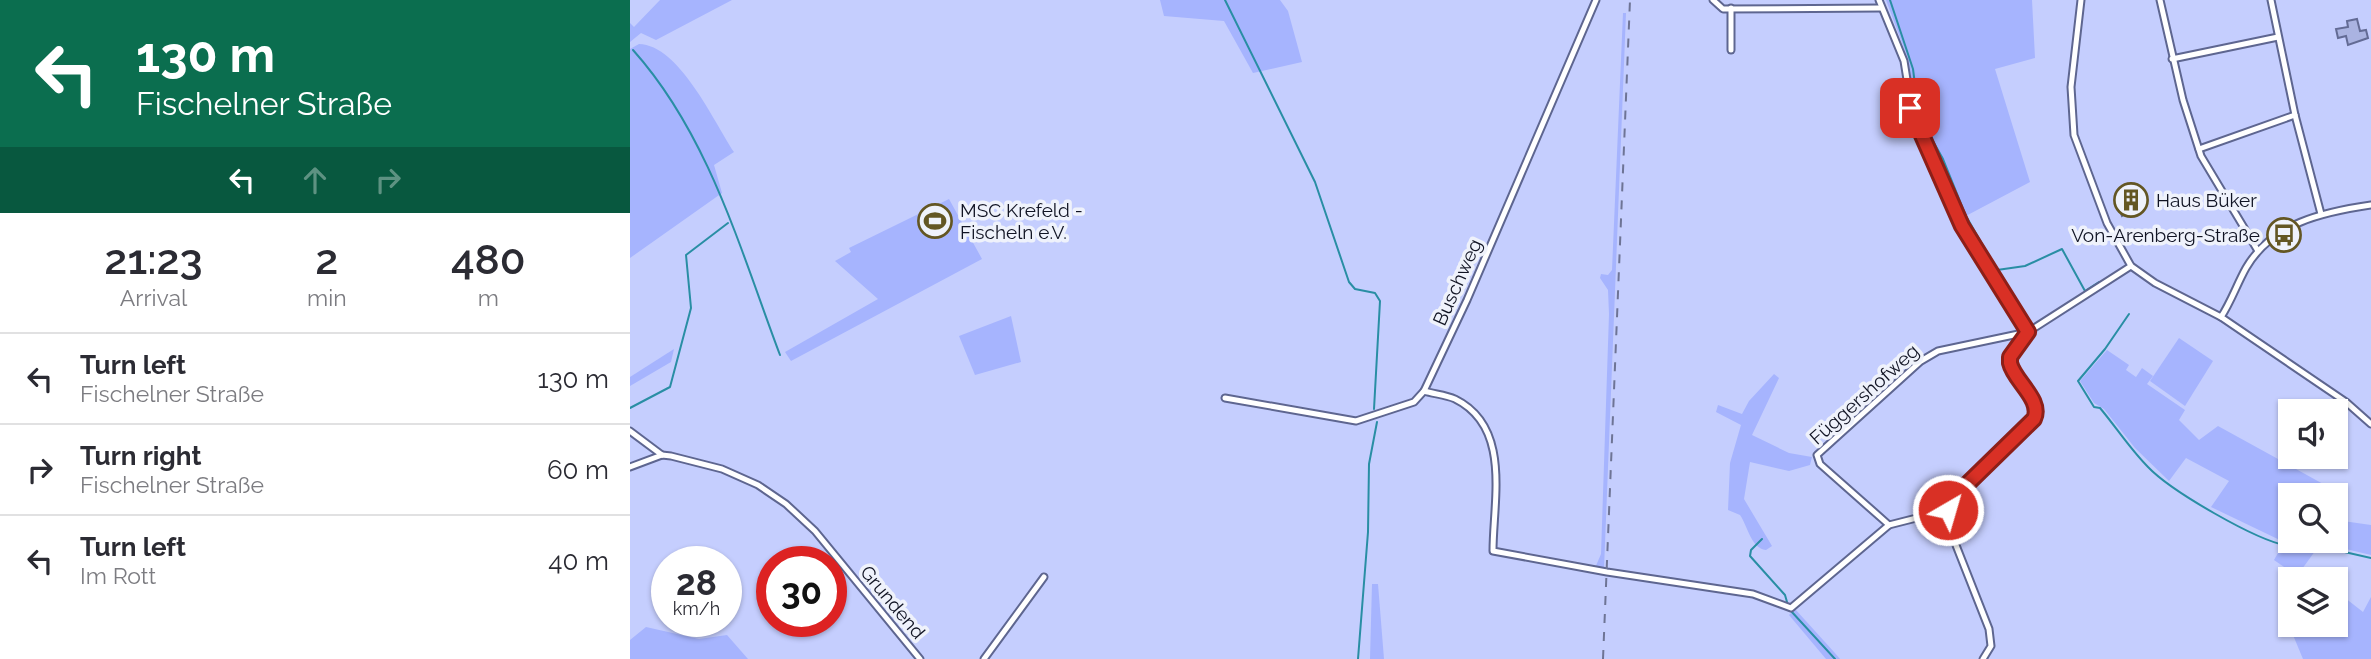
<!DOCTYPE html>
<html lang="en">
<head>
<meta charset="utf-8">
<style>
  body { margin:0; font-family:Raleway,sans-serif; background:#f2f2f3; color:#2b2b33; height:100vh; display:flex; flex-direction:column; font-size:26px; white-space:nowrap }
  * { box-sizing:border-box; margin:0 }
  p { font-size:23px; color:#7c7c81 }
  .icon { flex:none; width:38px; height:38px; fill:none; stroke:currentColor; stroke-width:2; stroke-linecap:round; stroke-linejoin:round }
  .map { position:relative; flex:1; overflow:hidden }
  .drawer { display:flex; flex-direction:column; background:#fff; width:630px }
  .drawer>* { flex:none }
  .guide { background:#0b6e4f; color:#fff; overflow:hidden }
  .fabs { position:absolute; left:1648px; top:399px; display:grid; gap:14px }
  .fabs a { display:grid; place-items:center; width:70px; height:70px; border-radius:0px; background:#fff; box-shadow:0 2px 5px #0004; font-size:35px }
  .speed { position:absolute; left:21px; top:546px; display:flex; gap:14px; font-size:35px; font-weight:700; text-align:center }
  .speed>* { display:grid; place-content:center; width:91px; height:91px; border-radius:50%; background:#fff; box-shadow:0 2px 5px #0004; line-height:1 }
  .speed small { font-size:18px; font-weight:400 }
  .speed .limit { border:10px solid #d22; background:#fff; color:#111 }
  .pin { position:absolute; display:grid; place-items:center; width:60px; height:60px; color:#fff; margin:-30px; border-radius:14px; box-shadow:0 4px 10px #0006 }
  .me { position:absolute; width:77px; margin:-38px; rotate:38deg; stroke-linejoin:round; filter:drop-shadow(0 0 5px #0008) }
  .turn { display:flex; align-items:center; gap:24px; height:147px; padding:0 21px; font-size:32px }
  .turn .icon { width:91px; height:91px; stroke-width:2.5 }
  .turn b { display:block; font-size:49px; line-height:60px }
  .lanes { display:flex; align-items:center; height:66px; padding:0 21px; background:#0003; justify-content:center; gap:35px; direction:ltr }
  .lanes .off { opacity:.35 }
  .eta { display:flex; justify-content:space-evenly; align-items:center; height:119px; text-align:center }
  .eta b { font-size:42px; font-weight:600; line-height:49px }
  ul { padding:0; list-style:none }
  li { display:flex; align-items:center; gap:21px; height:91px; padding:0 21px; border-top:2px solid #e1e1e2 }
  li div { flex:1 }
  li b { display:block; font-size:26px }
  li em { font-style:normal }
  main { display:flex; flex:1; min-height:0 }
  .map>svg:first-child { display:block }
</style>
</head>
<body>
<main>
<section class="drawer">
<div class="guide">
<div class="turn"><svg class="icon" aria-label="left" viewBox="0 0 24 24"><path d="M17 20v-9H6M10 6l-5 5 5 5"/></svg><div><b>130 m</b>Fischelner Straße</div></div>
<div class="lanes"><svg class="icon" aria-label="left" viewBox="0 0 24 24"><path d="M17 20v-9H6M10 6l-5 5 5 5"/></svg><svg class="icon off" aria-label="ahead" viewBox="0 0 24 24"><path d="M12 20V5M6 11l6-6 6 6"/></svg><svg class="icon off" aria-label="right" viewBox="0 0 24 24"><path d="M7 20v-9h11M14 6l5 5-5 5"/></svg></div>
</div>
<div class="eta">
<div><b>21:23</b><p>Arrival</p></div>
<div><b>2</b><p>min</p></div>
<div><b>480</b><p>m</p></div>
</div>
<ul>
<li><svg class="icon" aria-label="left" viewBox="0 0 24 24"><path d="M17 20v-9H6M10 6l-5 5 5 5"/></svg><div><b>Turn left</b><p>Fischelner Straße</p></div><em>130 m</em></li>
<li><svg class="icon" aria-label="right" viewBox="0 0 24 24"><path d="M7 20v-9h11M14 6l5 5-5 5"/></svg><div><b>Turn right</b><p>Fischelner Straße</p></div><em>60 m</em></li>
<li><svg class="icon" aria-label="left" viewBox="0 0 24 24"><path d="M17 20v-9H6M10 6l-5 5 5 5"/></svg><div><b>Turn left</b><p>Im Rott</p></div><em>40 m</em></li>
</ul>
</section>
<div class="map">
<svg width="1741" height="659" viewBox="0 0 1741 659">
  <rect width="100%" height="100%" fill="#c5cefe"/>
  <!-- green -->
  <g fill="#a6b4fe">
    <polygon points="30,0 102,0 26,40 11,33 0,42 0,23 4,27"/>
    <polygon points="530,0 650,0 658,11 672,62 623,73 594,21 534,16"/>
    <polygon points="1256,0 1402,0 1405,58 1365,69 1400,182 1332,218 1287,121 1278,59"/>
    <polygon points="993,13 996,13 974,569 965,568 971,554 979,314 978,290 970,278 971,274 978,275 982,270"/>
    <path d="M9 44C49 45 83 120 104 152L84 165 92 193 0 258V49Z"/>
    <polygon points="319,199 352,259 161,361 155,352 248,299 205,261 221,252 219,248"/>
    <polygon points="381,316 391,362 345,375 329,336"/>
    <polygon points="1549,338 1583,361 1555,406 1520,381"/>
    <polygon points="44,349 41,362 0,386 0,377"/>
    <polygon points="1477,350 1499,365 1496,370 1506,377 1512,368 1523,376 1517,384 1555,410 1549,420 1569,440 1588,426 1704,490 1702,495 1661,495 1661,541 1686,543 1654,542 1581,507 1599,481 1556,458 1539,481 1505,448 1474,409 1464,403 1450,381"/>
    <path d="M1144 374 1149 378 1122 435 1159 453 1182 457 1180 465 1159 471 1120 462 1114 499 1142 546 1136 550C1121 548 1118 527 1110 515L1098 510 1100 463 1111 425 1086 412 1088 405 1112 414 1119 401Z"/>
    <polygon points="1706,520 1741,525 1741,555 1695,544 1694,541 1706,541"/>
    <polygon points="1652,546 1688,547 1667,576 1644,560"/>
    <polygon points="742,584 748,584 754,659 740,659"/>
    <polygon points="1710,594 1733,612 1741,597 1741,659 1673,659 1653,611 1661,596 1661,625 1706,625 1706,597"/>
    <polygon points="1165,609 1204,652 1210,659 1196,659 1159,615"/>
    <polygon points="16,627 69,639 97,635 118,659 0,659 0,640"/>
  </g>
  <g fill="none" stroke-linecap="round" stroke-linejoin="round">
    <!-- stream -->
    <g stroke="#298ea4" stroke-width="2">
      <polyline points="595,0 685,182 719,282 725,289 745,293 750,301 744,409"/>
      <polyline points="1260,0 1283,69 1289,116 1313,159 1336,216 1367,270 1395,266 1432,249 1455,291 1469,282"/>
      <path d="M3 50C79 135 110 249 150 355"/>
      <path d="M1499 314 1475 349 1448 381 1464 407 1470 408C1486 427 1500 449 1518 467 1541 491 1625 540 1658 546 1666 548 1677 546 1685 546"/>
      <polyline points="0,408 40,387 61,308 56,255 98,223"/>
      <polyline points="1132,539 1121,550 1120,556 1155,595 1157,602"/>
      <polyline points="1697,548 1741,558"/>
      <polyline points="1161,611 1205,659"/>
      <polyline points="728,659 738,532 739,464 747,422"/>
    </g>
  </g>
  <!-- building -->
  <g fill="#aab3e1" stroke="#636b95" stroke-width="2">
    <polygon points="1727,19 1730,31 1736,30 1738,38 1718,45 1716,36 1708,38 1706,29 1718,27 1717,21"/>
    <polygon points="1506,186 1517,201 1492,216 1486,199 1488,195"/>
  </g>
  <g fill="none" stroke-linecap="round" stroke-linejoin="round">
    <!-- minor casing -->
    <g stroke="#5e6690" stroke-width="9">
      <g id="minor">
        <path d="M966 0 837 300 794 391C804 394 816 395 825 399 882 427 863 501 863 551L977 572 1123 594 1161 608 1259 525 1318 510"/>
        <polyline points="1083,0 1093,9 1251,8"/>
        <polyline points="1249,0 1274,61 1284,123 1349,256 1398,332"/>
        <polyline points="1451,0 1441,87 1444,135 1477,223 1501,266 1525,283 1591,317 1716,402 1741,424"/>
        <polyline points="1530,0 1553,100 1571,156 1628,251"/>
        <polyline points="1641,0 1665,115 1691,214"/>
        <polyline points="1101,8 1101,50"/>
        <polyline points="1542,59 1648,37"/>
        <polyline points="1569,149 1665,115"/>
        <path d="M1591 317C1601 302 1607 284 1616 268 1642 223 1693 212 1741 205"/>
        <polyline points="595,398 726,421 784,402 794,391"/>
        <polyline points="0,431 32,455"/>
        <polyline points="0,467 32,455 41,456 92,469 128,485 156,504 185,531 290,659"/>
        <polyline points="1259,525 1190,464 1187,455 1291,361 1308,351 1398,332"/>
        <polyline points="354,659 414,577"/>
        <path d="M1353 659 1361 646 1359 629 1320 530 1318 510 1325 496 1405 416V404L1380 363C1380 351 1391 341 1398 332L1501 266"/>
      </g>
    </g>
    <!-- minor -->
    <use href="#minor" stroke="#fff" stroke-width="5"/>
    <!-- rail -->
    <polyline stroke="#6e7495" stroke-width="2" stroke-dasharray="9 9" stroke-linecap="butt" points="973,659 1000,0"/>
  </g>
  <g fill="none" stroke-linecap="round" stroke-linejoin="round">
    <!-- route casing -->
    <g stroke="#8d1f18" stroke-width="18">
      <path id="route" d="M1280 108 1332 226 1398 332 1380 357V363C1384 381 1413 400 1404 419L1325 496 1318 510"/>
    </g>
    <!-- route -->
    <use href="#route" stroke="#d93025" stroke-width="12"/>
  </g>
  <!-- icons -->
  <defs>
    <g id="building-ring" transform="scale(1.75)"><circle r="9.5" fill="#eff2fb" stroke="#635623" stroke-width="1.5"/><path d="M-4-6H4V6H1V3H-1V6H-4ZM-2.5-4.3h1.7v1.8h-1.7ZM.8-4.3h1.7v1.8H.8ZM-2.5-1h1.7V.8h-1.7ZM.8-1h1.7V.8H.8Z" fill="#635623"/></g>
    <g id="stadium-ring" transform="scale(1.75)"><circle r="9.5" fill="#eff2fb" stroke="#635623" stroke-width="1.5"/><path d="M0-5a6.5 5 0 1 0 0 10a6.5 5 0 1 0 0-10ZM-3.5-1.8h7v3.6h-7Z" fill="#635623"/></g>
    <g id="bus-ring" transform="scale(1.75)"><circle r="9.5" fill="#eff2fb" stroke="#635623" stroke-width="1.5"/><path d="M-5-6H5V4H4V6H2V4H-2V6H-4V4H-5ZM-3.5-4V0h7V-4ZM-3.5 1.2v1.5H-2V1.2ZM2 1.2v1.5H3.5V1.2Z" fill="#635623"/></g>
  </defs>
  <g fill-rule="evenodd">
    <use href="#building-ring" x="1501" y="200"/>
    <use href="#stadium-ring" x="305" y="221"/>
    <use href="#bus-ring" x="1654" y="235"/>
  </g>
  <g text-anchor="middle" stroke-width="7" stroke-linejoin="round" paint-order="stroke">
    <!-- poi labels -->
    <g font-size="19" fill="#101323" stroke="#eff2fb" text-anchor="start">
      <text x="1526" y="207">Haus Büker</text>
      <text x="330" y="217">MSC Krefeld -<tspan x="330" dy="22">Fischeln e.V.</tspan></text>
      <text x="1630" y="242" text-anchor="end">Von-Arenberg-Straße</text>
    </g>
    <!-- street labels -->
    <g font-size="19" fill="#101323" stroke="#eff2fb">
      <text transform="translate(827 282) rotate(-66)" y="7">Buschweg</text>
      <text transform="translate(1234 394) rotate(-42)" y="7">Függershofweg</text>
      <text transform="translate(263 602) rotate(50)" y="7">Grundend</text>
    </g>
  </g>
</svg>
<div class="fabs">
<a><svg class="icon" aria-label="sound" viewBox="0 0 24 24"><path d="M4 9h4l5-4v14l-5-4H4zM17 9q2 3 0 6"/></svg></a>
<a><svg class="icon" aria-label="search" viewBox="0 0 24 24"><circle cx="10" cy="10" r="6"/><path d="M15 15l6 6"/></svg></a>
<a><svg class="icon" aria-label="layers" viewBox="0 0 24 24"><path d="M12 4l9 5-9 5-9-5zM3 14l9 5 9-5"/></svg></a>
</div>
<div class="speed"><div>28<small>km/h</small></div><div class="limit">30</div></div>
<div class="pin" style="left:1280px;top:108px;background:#d93025"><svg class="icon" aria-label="arrive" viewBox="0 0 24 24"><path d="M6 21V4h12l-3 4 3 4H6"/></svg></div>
<svg class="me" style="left:1318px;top:510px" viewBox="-20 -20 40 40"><circle r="17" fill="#d93025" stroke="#fff" stroke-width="3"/><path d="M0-11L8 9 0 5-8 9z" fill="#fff"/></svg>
</div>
</main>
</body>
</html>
